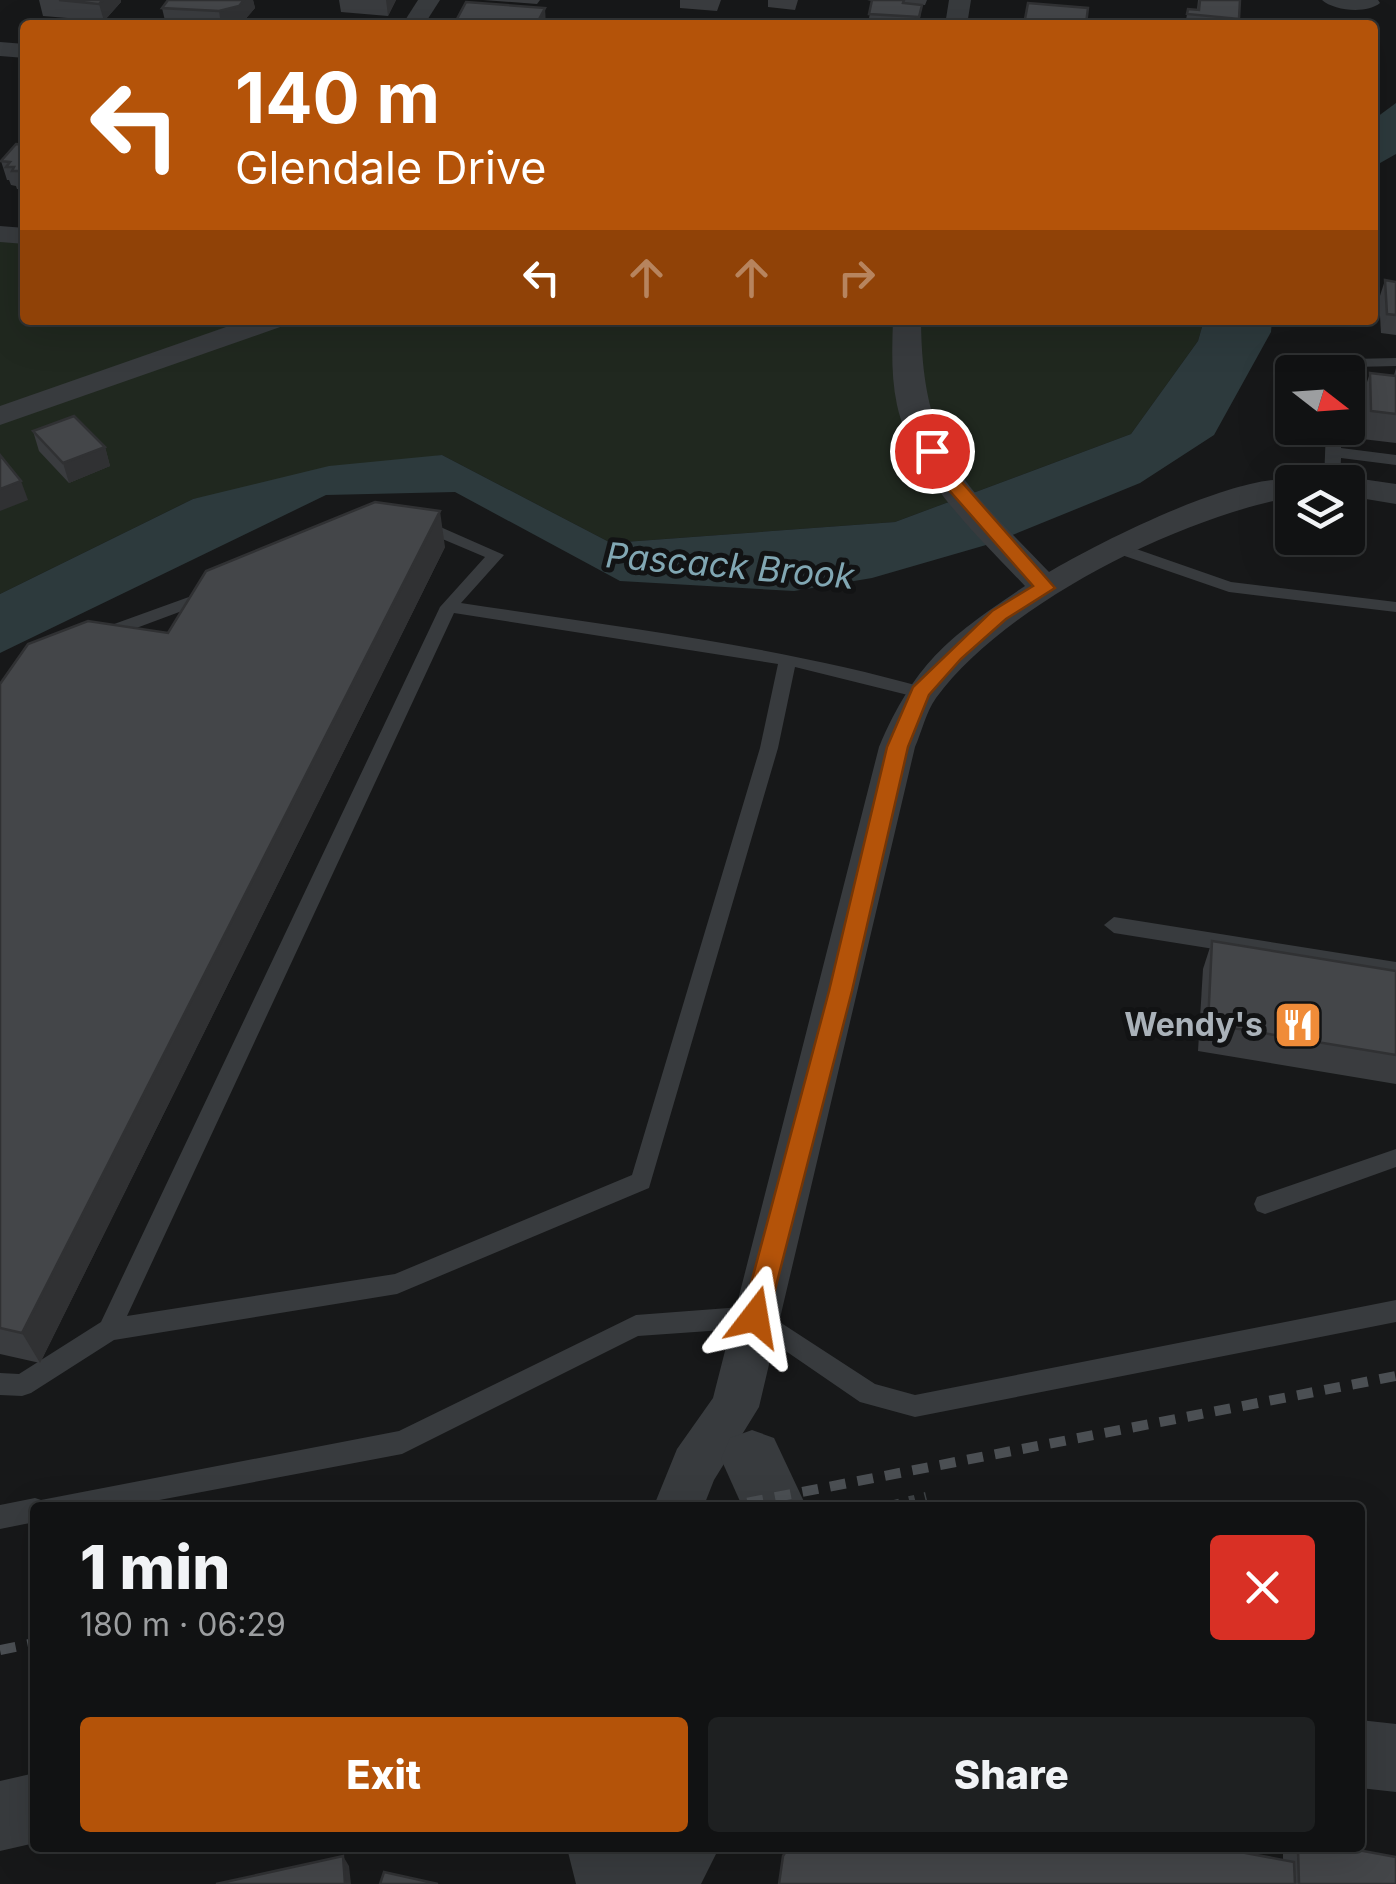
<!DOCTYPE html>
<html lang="en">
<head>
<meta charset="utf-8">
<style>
  body { margin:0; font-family:Inter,sans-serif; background:#1e2021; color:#f1f3f6; height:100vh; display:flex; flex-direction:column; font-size:38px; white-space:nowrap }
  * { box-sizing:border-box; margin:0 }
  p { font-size:32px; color:#9c9ea0 }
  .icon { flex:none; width:55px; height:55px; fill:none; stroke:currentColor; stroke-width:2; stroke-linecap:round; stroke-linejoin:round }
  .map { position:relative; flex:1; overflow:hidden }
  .panel { position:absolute; left:30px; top:1502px; width:1335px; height:350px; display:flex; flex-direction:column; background:#111213; border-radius:10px; box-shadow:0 10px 40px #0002,0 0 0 2px #303233 }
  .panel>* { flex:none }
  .top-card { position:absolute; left:20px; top:20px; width:1358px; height:305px; border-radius:10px; box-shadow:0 10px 40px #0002,0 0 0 2px #303233; background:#b45309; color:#fff; overflow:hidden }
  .needle { width:65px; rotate:107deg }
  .fabs { position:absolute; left:1275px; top:355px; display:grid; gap:20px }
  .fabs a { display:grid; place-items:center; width:90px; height:90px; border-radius:10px; background:#111213; box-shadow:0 10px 40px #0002,0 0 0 2px #303233; font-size:50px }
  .pin { position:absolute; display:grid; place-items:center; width:85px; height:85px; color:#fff; margin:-42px; border:5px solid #fff; border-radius:50%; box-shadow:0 2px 10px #0007 }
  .me { position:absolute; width:110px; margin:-55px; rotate:14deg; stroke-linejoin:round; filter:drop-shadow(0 0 8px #0008) }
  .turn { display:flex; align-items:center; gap:35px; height:210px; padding:0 50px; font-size:45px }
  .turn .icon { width:130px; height:130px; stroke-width:2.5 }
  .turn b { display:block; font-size:70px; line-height:85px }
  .lanes { display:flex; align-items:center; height:95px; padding:0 50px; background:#0003; justify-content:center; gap:50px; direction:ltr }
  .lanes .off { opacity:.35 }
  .round { display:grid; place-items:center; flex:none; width:105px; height:105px; border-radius:10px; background:#1e2021 }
  .head { display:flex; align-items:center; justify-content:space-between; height:170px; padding:0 50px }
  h1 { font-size:60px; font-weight:800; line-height:75px }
  .action { display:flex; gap:20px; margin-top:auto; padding:20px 50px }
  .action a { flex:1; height:115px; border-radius:10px; background:#b45309; color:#fff; font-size:40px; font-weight:800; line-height:115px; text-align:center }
  .action a+a { background:#1e2021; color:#f1f3f6 }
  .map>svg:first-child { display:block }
</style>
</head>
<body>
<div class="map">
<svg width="1396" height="1884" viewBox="0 0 1396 1884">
  <rect width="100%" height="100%" fill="#171819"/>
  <!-- green -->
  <polygon fill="#20281f" points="0,236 25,238 25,320 1204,320 1198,341 1131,434 895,522 611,543 442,455 193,499 0,594"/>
  <!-- water -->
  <g fill="#2d3a3d">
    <polygon points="1396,103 1396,154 1373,167 1373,120"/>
    <polygon points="1204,320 1272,320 1271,332 1214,435 1140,483 993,543 872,578 794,591 620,581 455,492 326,495 0,653 0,594 193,499 329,466 442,455 611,543 895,522 1131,434 1198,341"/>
  </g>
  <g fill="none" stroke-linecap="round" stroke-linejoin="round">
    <!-- path -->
    <polyline stroke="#3e4245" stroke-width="8" stroke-dasharray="6 10" stroke-linecap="butt" points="878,1508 926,1496"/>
    <!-- service -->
    <g fill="#383b3e" fill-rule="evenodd">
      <polygon points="1396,358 1396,366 1355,367 1348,373 1332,372 1352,359"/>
      <polygon points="1326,428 1341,428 1341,448 1396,455 1396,465 1341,458 1340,482 1324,482"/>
      <path d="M420 518 504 555 461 603C617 627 774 645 926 688L929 692 920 698 795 667 778 748 649 1188 397 1294 114 1340 31 1393 22 1396 0 1395V1373L19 1374 101 1322 440 607 485 557 414 527 412 523ZM454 613 778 664 760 748 632 1175 395 1274 127 1316Z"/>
      <polygon points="1122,544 1231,582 1396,602 1396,612 1229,592 1116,553 1116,545"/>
      <polygon points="211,589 219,594 217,598 104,640 98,642 89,636 92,632"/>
      <polygon points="1114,917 1396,962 1396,978 1114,933 1104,925"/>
      <polygon points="1396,1149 1396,1167 1265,1214 1257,1211 1254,1204 1257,1197"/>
      <polygon points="1396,1300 1396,1322 915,1417 860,1402 752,1328 638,1336 402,1454 117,1508 35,1508 35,1522 0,1529 0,1505 35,1498 41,1500 399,1431 636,1315 755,1306 875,1384 915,1395"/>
    </g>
    <!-- minor -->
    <g fill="#383b3e" fill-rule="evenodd">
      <polygon points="418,0 440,0 424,25 402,25"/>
      <polygon points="949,0 971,0 967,25 945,25"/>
      <path d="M1322 0H1378L1380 3C1367 14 1334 11 1322 0Z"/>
      <polygon points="0,42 25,44 25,58 0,56"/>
      <polygon points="0,226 25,228 25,244 0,242"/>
      <polygon points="246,320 287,320 283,326 0,425 0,406"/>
      <path d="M893 320H921C922 451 963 483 1049 572 1096 544 1254 463 1304 482H1292V497C1179 518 1006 603 936 698 926 712 922 731 915 747L759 1407 714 1480 703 1508H653L677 1449 713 1398 879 747C916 661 949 637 1025 586 976 534 913 477 897 405 891 377 892 348 893 320Z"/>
      <polygon points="1348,477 1396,484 1396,504 1348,496 1348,482 1335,482"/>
    </g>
    <!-- tertiary -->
    <g fill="#383b3e" fill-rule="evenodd">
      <polygon points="752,1430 774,1438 807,1508 743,1508 721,1459 730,1438"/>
      <polygon points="1360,1720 1396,1724 1396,1792 1360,1788"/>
      <polygon points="35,1773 35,1843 0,1851 0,1781"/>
      <polygon points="567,1848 719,1848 701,1884 576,1884"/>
    </g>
    <!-- rail -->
    <g stroke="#4b4f53" stroke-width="10" stroke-dasharray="16 12" stroke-linecap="butt">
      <polyline points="720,1508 1396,1376"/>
      <polyline points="0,1650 35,1643"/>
    </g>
  </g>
  <!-- wall -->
  <g fill="#3a3c3f">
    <polygon points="39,0 121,0 121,2 104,21 43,16"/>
    <polygon points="168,0 253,0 255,8 242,23 235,25 166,25 162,8"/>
    <polygon points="339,0 396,0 388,16 341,12"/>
    <polygon points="483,0 540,0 537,4"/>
    <polygon points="680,0 721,0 717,11 680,8"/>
    <polygon points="768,0 798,0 795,10 768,7"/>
    <polygon points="867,0 927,0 925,5 922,5 919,25 866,25 868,24 872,1"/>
    <polygon points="1198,0 1240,0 1238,25 1185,25 1188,9 1197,10"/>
    <polygon points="1028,3 1086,25 1024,25"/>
    <polygon points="457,19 546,25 457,25"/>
    <polygon points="25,145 25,190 17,189 16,186 11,185 9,180 7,180 1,161"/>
    <polygon points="1385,280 1396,282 1396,335 1381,333 1379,299"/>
    <polygon points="1396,368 1396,443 1362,439 1361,400 1370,373 1394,375"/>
    <polygon points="33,431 105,447 110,466 69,483 39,451"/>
    <polygon points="445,547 40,1363 0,1354 0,684"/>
    <polygon points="1212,941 1396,971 1396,1084 1198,1051 1203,969"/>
    <polygon points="1289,1848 1347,1848 1396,1884 779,1884 1283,1859 1283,1854"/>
  </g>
  <!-- shaded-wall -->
  <g fill="#303133">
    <polygon points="103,0 121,0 121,2 104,21 99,4"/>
    <polygon points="244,0 253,0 255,8 242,23 235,25 221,25 219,11"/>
    <polygon points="386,0 396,0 388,16"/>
    <polygon points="545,8 546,25 536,25"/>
    <polygon points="105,447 110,466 69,483 63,463"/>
    <polygon points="21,481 28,500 0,511 0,489"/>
    <polygon points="440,511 445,547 40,1363 22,1333"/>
    <polygon points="343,1856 349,1866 351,1884 345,1884"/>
  </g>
  <!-- building -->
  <g fill="#444649" stroke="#303133" stroke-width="2.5">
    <polygon points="59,0 103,0 99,4"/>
    <polygon points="168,0 244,0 239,6 219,11 162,8"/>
    <polygon points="872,0 904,0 903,3 922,5 919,17 869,14"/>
    <polygon points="1200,0 1240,0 1239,19 1187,14 1188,9 1199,10"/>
    <polygon points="466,2 545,8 536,25 457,19"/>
    <polygon points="1028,3 1088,8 1086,24 1025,19"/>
    <polygon points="598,22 639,25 597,25"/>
    <polygon points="16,144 25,145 25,171 12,171 14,167 6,167 10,162 1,161"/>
    <polygon points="1385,280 1396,282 1396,315 1387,314"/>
    <polygon points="1370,373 1396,376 1396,414 1371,411"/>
    <polygon points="74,416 105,447 63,463 33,431"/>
    <polygon points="0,455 21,481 0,489"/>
    <polygon points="375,502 440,511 22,1333 0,1328 0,684 28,644 88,621 168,633 206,571"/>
    <polygon points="1212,941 1396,971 1396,1055 1208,1024"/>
    <polygon points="788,1848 1219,1848 1294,1862 1295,1884 779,1884 783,1856"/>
    <polygon points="1298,1848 1347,1848 1396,1857 1396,1884 1299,1884"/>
    <polygon points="343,1856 345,1884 216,1884"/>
    <polygon points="384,1872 438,1884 380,1884"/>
  </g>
  <!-- route -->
  <polygon fill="#b45309" stroke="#753606" stroke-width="2.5" points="926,447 938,447 961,481 1055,588 1006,619 961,659 929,695 908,747 852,991 768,1317 764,1326 755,1329 746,1326 742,1317 829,991 887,747 913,687 992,611 1033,586 948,489 923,451"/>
  <!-- icons -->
  <defs>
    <g id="restaurant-square" transform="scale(2.5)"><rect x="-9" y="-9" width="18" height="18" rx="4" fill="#f08c39" stroke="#121314"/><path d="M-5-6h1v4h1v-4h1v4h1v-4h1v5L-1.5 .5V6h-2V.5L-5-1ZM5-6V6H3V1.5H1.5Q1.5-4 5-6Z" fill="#fff"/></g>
  </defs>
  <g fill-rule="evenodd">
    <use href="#restaurant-square" x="1298" y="1025"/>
  </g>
  <g text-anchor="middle" stroke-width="10" stroke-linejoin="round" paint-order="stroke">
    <!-- poi labels -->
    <g font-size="32" font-weight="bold" fill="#aab2b9" stroke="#121314" text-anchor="end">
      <text x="1263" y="1036">Wendy's</text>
    </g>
    <!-- water labels -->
    <g font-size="35" font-style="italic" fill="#81a7b3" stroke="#121314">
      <text transform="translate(730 566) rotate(5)" y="12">Pascack Brook</text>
    </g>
  </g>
</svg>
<div class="fabs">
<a><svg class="needle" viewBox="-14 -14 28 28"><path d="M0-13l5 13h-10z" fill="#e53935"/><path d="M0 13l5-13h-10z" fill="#9c9ea0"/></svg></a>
<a><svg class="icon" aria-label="layers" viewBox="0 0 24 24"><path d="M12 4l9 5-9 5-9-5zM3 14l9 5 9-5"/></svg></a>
</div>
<div class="pin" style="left:932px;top:451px;background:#d93025"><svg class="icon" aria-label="arrive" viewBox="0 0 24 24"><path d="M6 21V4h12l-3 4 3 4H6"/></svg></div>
<svg class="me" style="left:755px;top:1317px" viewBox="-20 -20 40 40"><path d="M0-17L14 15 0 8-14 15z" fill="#b45309" stroke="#fff" stroke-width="4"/></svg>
<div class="top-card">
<div class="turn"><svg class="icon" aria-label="left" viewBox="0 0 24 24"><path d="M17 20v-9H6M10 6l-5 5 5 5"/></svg><div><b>140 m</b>Glendale Drive</div></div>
<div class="lanes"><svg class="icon" aria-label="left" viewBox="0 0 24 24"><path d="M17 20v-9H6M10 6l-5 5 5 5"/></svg><svg class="icon off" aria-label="ahead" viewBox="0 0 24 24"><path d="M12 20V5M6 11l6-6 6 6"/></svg><svg class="icon off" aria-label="ahead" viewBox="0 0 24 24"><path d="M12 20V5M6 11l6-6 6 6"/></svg><svg class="icon off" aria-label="right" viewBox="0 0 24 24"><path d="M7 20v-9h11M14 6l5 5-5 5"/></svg></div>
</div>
<section class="panel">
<div class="head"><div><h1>1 min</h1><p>180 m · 06:29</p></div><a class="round" style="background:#d93025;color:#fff"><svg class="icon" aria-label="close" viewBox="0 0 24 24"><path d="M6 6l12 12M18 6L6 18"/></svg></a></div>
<div class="action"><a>Exit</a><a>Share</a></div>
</section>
</div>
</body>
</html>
